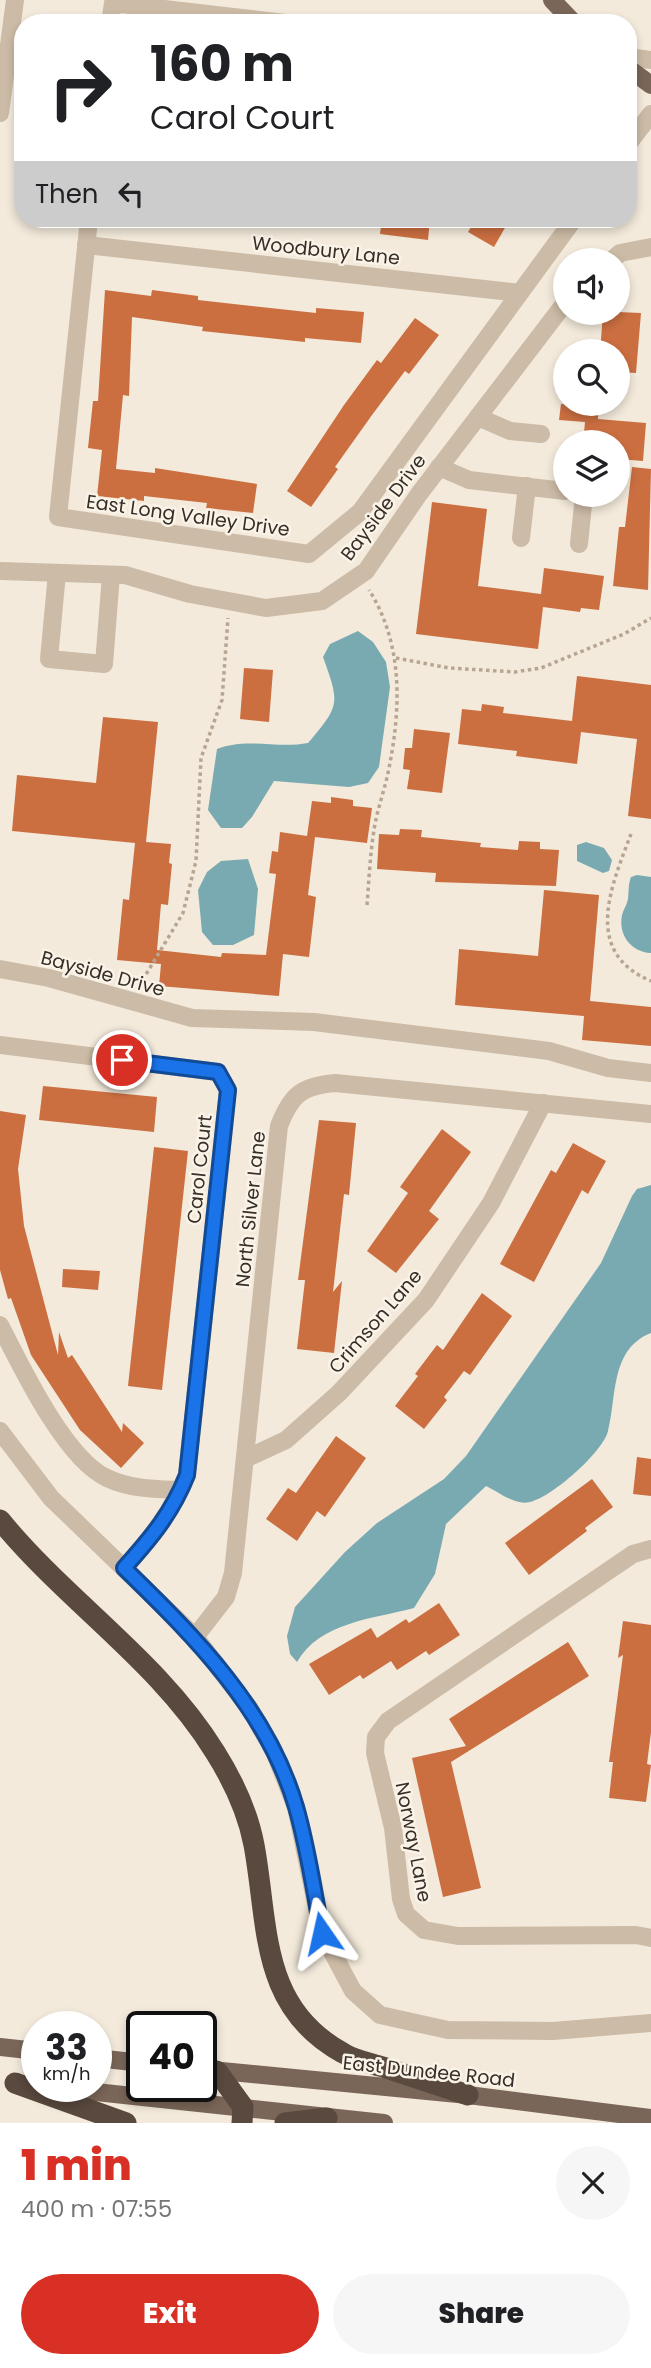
<!DOCTYPE html>
<html lang="en">
<head>
<meta charset="utf-8">
<style>
  body { margin:0; font-family:Poppins,sans-serif; background:#f6f6f6; color:#202124; height:100vh; display:flex; flex-direction:column; font-size:26px; white-space:nowrap }
  * { box-sizing:border-box; margin:0 }
  p { font-size:23px; color:#757577 }
  .icon { flex:none; width:38px; height:38px; fill:none; stroke:currentColor; stroke-width:2; stroke-linecap:round; stroke-linejoin:round }
  .map { position:relative; height:2123px; overflow:hidden }
  .panel { display:flex; flex-direction:column; background:#fff; flex:1 }
  .panel>* { flex:none }
  .banner { position:absolute; left:14px; top:14px; width:623px; height:214px; border-radius:28px; box-shadow:0 4px 10px #0003; background:#fff; color:#202124; overflow:hidden }
  .fabs { position:absolute; left:553px; top:248px; display:grid; gap:14px }
  .fabs a { display:grid; place-items:center; width:77px; height:77px; border-radius:50%; background:#fff; box-shadow:0 4px 10px #0003; font-size:35px }
  .speed { position:absolute; left:21px; top:2011px; display:flex; gap:14px; font-size:35px; font-weight:700; text-align:center }
  .speed>* { display:grid; place-content:center; width:91px; height:91px; border-radius:50%; background:#fff; box-shadow:0 4px 10px #0003; line-height:1 }
  .speed small { font-size:18px; font-weight:400 }
  .speed .limit { border:4px solid #111; border-radius:10px; background:#fff; color:#111 }
  .pin { position:absolute; display:grid; place-items:center; width:60px; height:60px; color:#fff; margin:-30px; border:4px solid #fff; border-radius:50%; box-shadow:0 2px 7px #0007 }
  .me { position:absolute; width:77px; margin:-38px; rotate:349deg; stroke-linejoin:round; filter:drop-shadow(0 0 5px #0008) }
  .turn { display:flex; align-items:center; gap:24px; height:147px; padding:0 21px; font-size:32px }
  .turn .icon { width:91px; height:91px; stroke-width:2.5 }
  .turn b { display:block; font-size:49px; line-height:60px }
  .then { display:flex; align-items:center; height:66px; padding:0 21px; background:#0003; gap:14px; font-size:26px }
  .round { display:grid; place-items:center; flex:none; width:74px; height:74px; border-radius:37px; background:#f6f6f6 }
  .head { display:flex; align-items:center; justify-content:space-between; height:119px; padding:0 21px }
  h1 { font-size:42px; font-weight:800; line-height:52px; color:#d93025 }
  .primary-button { display:flex; gap:14px; margin-top:auto; padding:14px 21px }
  .primary-button a { flex:1; height:80px; border-radius:42px; background:#d93025; color:#fff; font-size:28px; font-weight:800; line-height:80px; text-align:center }
  .primary-button a+a { background:#f6f6f6; color:#202124 }
  .map>svg:first-child { display:block }
</style>
</head>
<body>
<div class="map">
<svg width="651" height="2123" viewBox="0 0 651 2123">
  <rect width="100%" height="100%" fill="#f3eadb"/>
  <!-- water -->
  <g fill="#79aab1">
    <path d="M358 631 373 642 386 662 390 687 379 767 368 783 349 787 274 781 252 817 242 828H221L208 810 217 749C247 737 277 749 308 743 340 705 340 704 323 657L330 644Z"/>
    <polygon points="586,842 604,848 612,860 609,871 603,873 577,861 577,845"/>
    <polygon points="248,859 258,889 254,935 233,945 213,945 202,932 198,890 207,872 221,861"/>
    <path d="M637 875 651 877V953C631 952 618 935 622 915 623 910 627 905 628 899 629 891 628 885 631 877Z"/>
    <path d="M651 1185V1333C610 1349 617 1397 608 1431 603 1452 552 1497 530 1502 515 1506 499 1492 486 1486L446 1524 435 1574 414 1608C373 1619 320 1622 297 1662L290 1654 287 1636 295 1607 345 1552 377 1523 444 1479 466 1456 601 1263 632 1196 637 1189Z"/>
  </g>
  <!-- building -->
  <g fill="#cb6f41">
    <polygon points="382,219 430,219 428,240 380,234"/>
    <polygon points="476,219 510,219 494,247 468,232"/>
    <polygon points="105,290 151,296 152,290 198,296 198,300 316,313 316,308 364,312 361,343 305,338 305,342 202,331 203,327 132,317 129,396 123,395 116,469 155,473 155,468 257,484 253,513 206,508 207,503 144,496 144,501 97,496 102,450 88,448 93,401 98,401"/>
    <polygon points="618,312 641,313 636,373 618,372 618,352 600,352 603,313"/>
    <polygon points="415,318 439,335 409,374 405,371 372,415 335,467 338,469 311,507 287,491 344,405 377,360 381,363"/>
    <polygon points="561,404 599,404 598,419 646,423 643,461 618,459 618,443 583,443 585,422 559,420"/>
    <polygon points="632,467 651,469 648,590 613,586 619,527 625,527"/>
    <polygon points="432,502 487,509 478,586 541,594 544,568 604,576 599,610 581,608 580,612 543,607 538,649 416,634"/>
    <polygon points="244,668 273,670 269,722 240,719"/>
    <polygon points="577,676 651,685 651,819 628,816 637,739 581,732 577,764 516,756 517,751 458,744 462,709 481,711 482,704 504,707 503,713 572,721"/>
    <polygon points="103,717 158,722 146,842 171,844 169,863 172,864 168,905 161,904 157,950 221,957 222,953 266,955 276,874 269,873 272,851 278,852 280,832 307,836 312,801 331,803 331,797 353,800 353,806 372,808 367,843 315,837 308,895 316,897 309,957 283,954 279,996 159,986 161,964 117,960 123,899 129,900 135,843 12,831 17,775 96,783"/>
    <polygon points="414,729 450,733 442,793 407,789 410,770 403,769 405,748 412,748"/>
    <polygon points="400,829 422,830 421,837 481,843 480,847 518,850 519,841 540,842 540,849 559,850 556,886 435,882 436,873 377,869 379,834 399,835"/>
    <polygon points="544,890 599,895 590,1001 651,1007 651,1046 582,1040 584,1016 455,1005 459,949 538,956"/>
    <polygon points="43,1086 157,1097 154,1132 39,1120"/>
    <polygon points="0,1111 26,1115 18,1169 24,1226 58,1355 59,1332 68,1358 72,1355 122,1432 123,1423 144,1443 121,1468 80,1430 31,1355 11,1298 8,1299 0,1270"/>
    <polygon points="319,1120 356,1123 349,1195 344,1194 333,1292 342,1281 334,1353 297,1349 305,1280 298,1280"/>
    <polygon points="442,1129 471,1152 429,1211 439,1219 396,1273 367,1251 408,1193 400,1187"/>
    <polygon points="573,1143 606,1161 588,1194 582,1190 534,1282 500,1264 551,1170 556,1173"/>
    <polygon points="154,1147 188,1151 162,1390 128,1386"/>
    <polygon points="63,1269 100,1271 98,1290 62,1287"/>
    <polygon points="482,1293 512,1316 470,1375 464,1371 444,1397 447,1400 424,1429 395,1406 418,1376 415,1374 437,1345 443,1350"/>
    <polygon points="336,1436 366,1458 325,1517 317,1511 297,1541 266,1519 288,1488 296,1493"/>
    <polygon points="637,1457 651,1459 651,1496 633,1494"/>
    <polygon points="592,1479 613,1507 585,1528 587,1531 529,1575 505,1543"/>
    <polygon points="439,1603 460,1635 429,1655 426,1651 397,1670 391,1661 363,1679 360,1675 329,1695 309,1664 371,1628 377,1638 406,1619 409,1623"/>
    <polygon points="623,1621 651,1625 651,1732 647,1764 651,1765 646,1802 609,1798 613,1762 609,1762 623,1655 618,1658"/>
    <polygon points="568,1642 589,1676 451,1762 481,1888 443,1897 412,1758 466,1746 449,1719"/>
  </g>
  <g fill="none" stroke-linecap="round" stroke-linejoin="round">
    <!-- path -->
    <g stroke="#b7a591" stroke-width="3.5" stroke-dasharray="3.5 3.5" stroke-linecap="butt">
      <polyline points="396,658 449,668 515,672 541,668 624,634 651,618"/>
      <path d="M631 834C611 887 582 952 651 981"/>
      <path d="M367 905C369 880 370 855 374 830 377 810 384 792 388 773 401 711 404 645 369 590"/>
      <polyline points="139,986 183,913 196,861 201,758 222,700 228,618"/>
    </g>
    <!-- minor -->
    <g stroke="#ccbba6" stroke-width="18">
      <polyline points="110,23 113,3 285,23"/>
      <polyline points="628,57 651,60"/>
      <polyline points="0,113 15,0"/>
      <polyline points="628,144 651,114"/>
      <polyline points="89,219 58,517 309,554 360,512 574,219"/>
      <polyline points="86,245 520,293"/>
      <polyline points="611,261 620,253 651,247"/>
      <polyline points="478,417 510,431 541,434"/>
      <polyline points="439,467 469,480 565,491"/>
      <polyline points="521,538 527,486"/>
      <polyline points="579,544 584,495"/>
      <polyline points="0,571 125,575 190,594 266,608 322,601 366,571 419,494 565,303"/>
      <polyline points="57,573 49,659 104,664 111,575"/>
      <polyline points="0,969 49,978 192,1018 314,1022 549,1051 608,1068 651,1073"/>
      <path d="M0 1045 218 1072 228 1090 187 1475C171 1513 151 1538 124 1568"/>
      <path d="M0 1325C21 1366 65 1459 107 1478 130 1489 155 1489 180 1490"/>
      <polyline points="0,1431 51,1498 195,1637 250,1709 274,1751 296,1807 322,1933 353,1991 380,2015 448,2030 553,2031 651,2023"/>
      <polyline points="245,1459 286,1440 339,1393 426,1300 491,1203 543,1103"/>
      <polyline points="651,1549 633,1554 388,1721 376,1737 375,1753 393,1828 401,1899 406,1914 424,1930 458,1936 636,1935 651,1938"/>
      <path d="M195 1637 226 1597 233 1573 279 1126C291 1095 301 1086 335 1083L651 1114"/>
    </g>
    <!-- major -->
    <g stroke="#7a6658" stroke-width="18">
      <polyline points="552,0 574,23"/>
      <polyline points="628,68 651,85"/>
      <polyline points="0,2047 37,2051"/>
      <polyline points="96,2058 142,2063"/>
      <polyline points="201,2069 468,2095 651,2118"/>
      <polyline points="40,2086 384,2123"/>
    </g>
    <!-- highway -->
    <g stroke="#59493e" stroke-width="21">
      <path d="M0 1520C67 1602 159 1661 215 1752 232 1779 248 1813 254 1845 269 1926 259 2007 343 2053 354 2060 370 2063 383 2067 411 2076 440 2086 468 2095"/>
      <polyline points="217,2071 243,2107 242,2123"/>
      <polyline points="15,2083 126,2123"/>
      <polyline points="285,2123 327,2118"/>
    </g>
  </g>
  <g fill="none" stroke-linecap="round" stroke-linejoin="round">
    <!-- route casing -->
    <g stroke="#114b97" stroke-width="18">
      <path id="route" d="M122 1060 218 1072 228 1090 187 1475C172 1513 151 1538 124 1568 195 1637 268 1710 296 1807 308 1848 314 1892 322 1933"/>
    </g>
    <!-- route -->
    <use href="#route" stroke="#1a73e8" stroke-width="12"/>
  </g>
  <g text-anchor="middle" stroke-width="5" stroke-linejoin="round" paint-order="stroke">
    <!-- street labels -->
    <g font-size="19" fill="#372e28" stroke="#faf3e8">
      <text transform="translate(326 250) rotate(6)" y="7">Woodbury Lane</text>
      <text transform="translate(383 507) rotate(-53)" y="7">Bayside Drive</text>
      <text transform="translate(188 515) rotate(8)" y="7">East Long Valley Drive</text>
      <text transform="translate(103 973) rotate(15)" y="7">Bayside Drive</text>
      <text transform="translate(199 1169) rotate(-84)" y="7">Carol Court</text>
      <text transform="translate(250 1209) rotate(-84)" y="7">North Silver Lane</text>
      <text transform="translate(375 1321) rotate(-49)" y="7">Crimson Lane</text>
      <text transform="translate(414 1842) rotate(79)" y="7">Norway Lane</text>
      <text transform="translate(429 2071) rotate(6)" y="7">East Dundee Road</text>
    </g>
  </g>
</svg>
<div class="fabs">
<a><svg class="icon" aria-label="sound" viewBox="0 0 24 24"><path d="M4 9h4l5-4v14l-5-4H4zM17 9q2 3 0 6"/></svg></a>
<a><svg class="icon" aria-label="search" viewBox="0 0 24 24"><circle cx="10" cy="10" r="6"/><path d="M15 15l6 6"/></svg></a>
<a><svg class="icon" aria-label="layers" viewBox="0 0 24 24"><path d="M12 4l9 5-9 5-9-5zM3 14l9 5 9-5"/></svg></a>
</div>
<div class="speed"><div>33<small>km/h</small></div><div class="limit">40</div></div>
<div class="pin" style="left:122px;top:1060px;background:#d93025"><svg class="icon" aria-label="arrive" viewBox="0 0 24 24"><path d="M6 21V4h12l-3 4 3 4H6"/></svg></div>
<svg class="me" style="left:322px;top:1933px" viewBox="-20 -20 40 40"><path d="M0-17L14 15 0 8-14 15z" fill="#1a73e8" stroke="#fff" stroke-width="4"/></svg>
<div class="banner">
<div class="turn"><svg class="icon" aria-label="right" viewBox="0 0 24 24"><path d="M7 20v-9h11M14 6l5 5-5 5"/></svg><div><b>160 m</b>Carol Court</div></div>
<div class="then">Then<svg class="icon" aria-label="left" viewBox="0 0 24 24"><path d="M17 20v-9H6M10 6l-5 5 5 5"/></svg></div>
</div>
</div>
<section class="panel">
<div class="head"><div><h1>1 min</h1><p>400 m · 07:55</p></div><a class="round"><svg class="icon" aria-label="close" viewBox="0 0 24 24"><path d="M6 6l12 12M18 6L6 18"/></svg></a></div>
<div class="primary-button"><a>Exit</a><a>Share</a></div>
</section>
</body>
</html>
